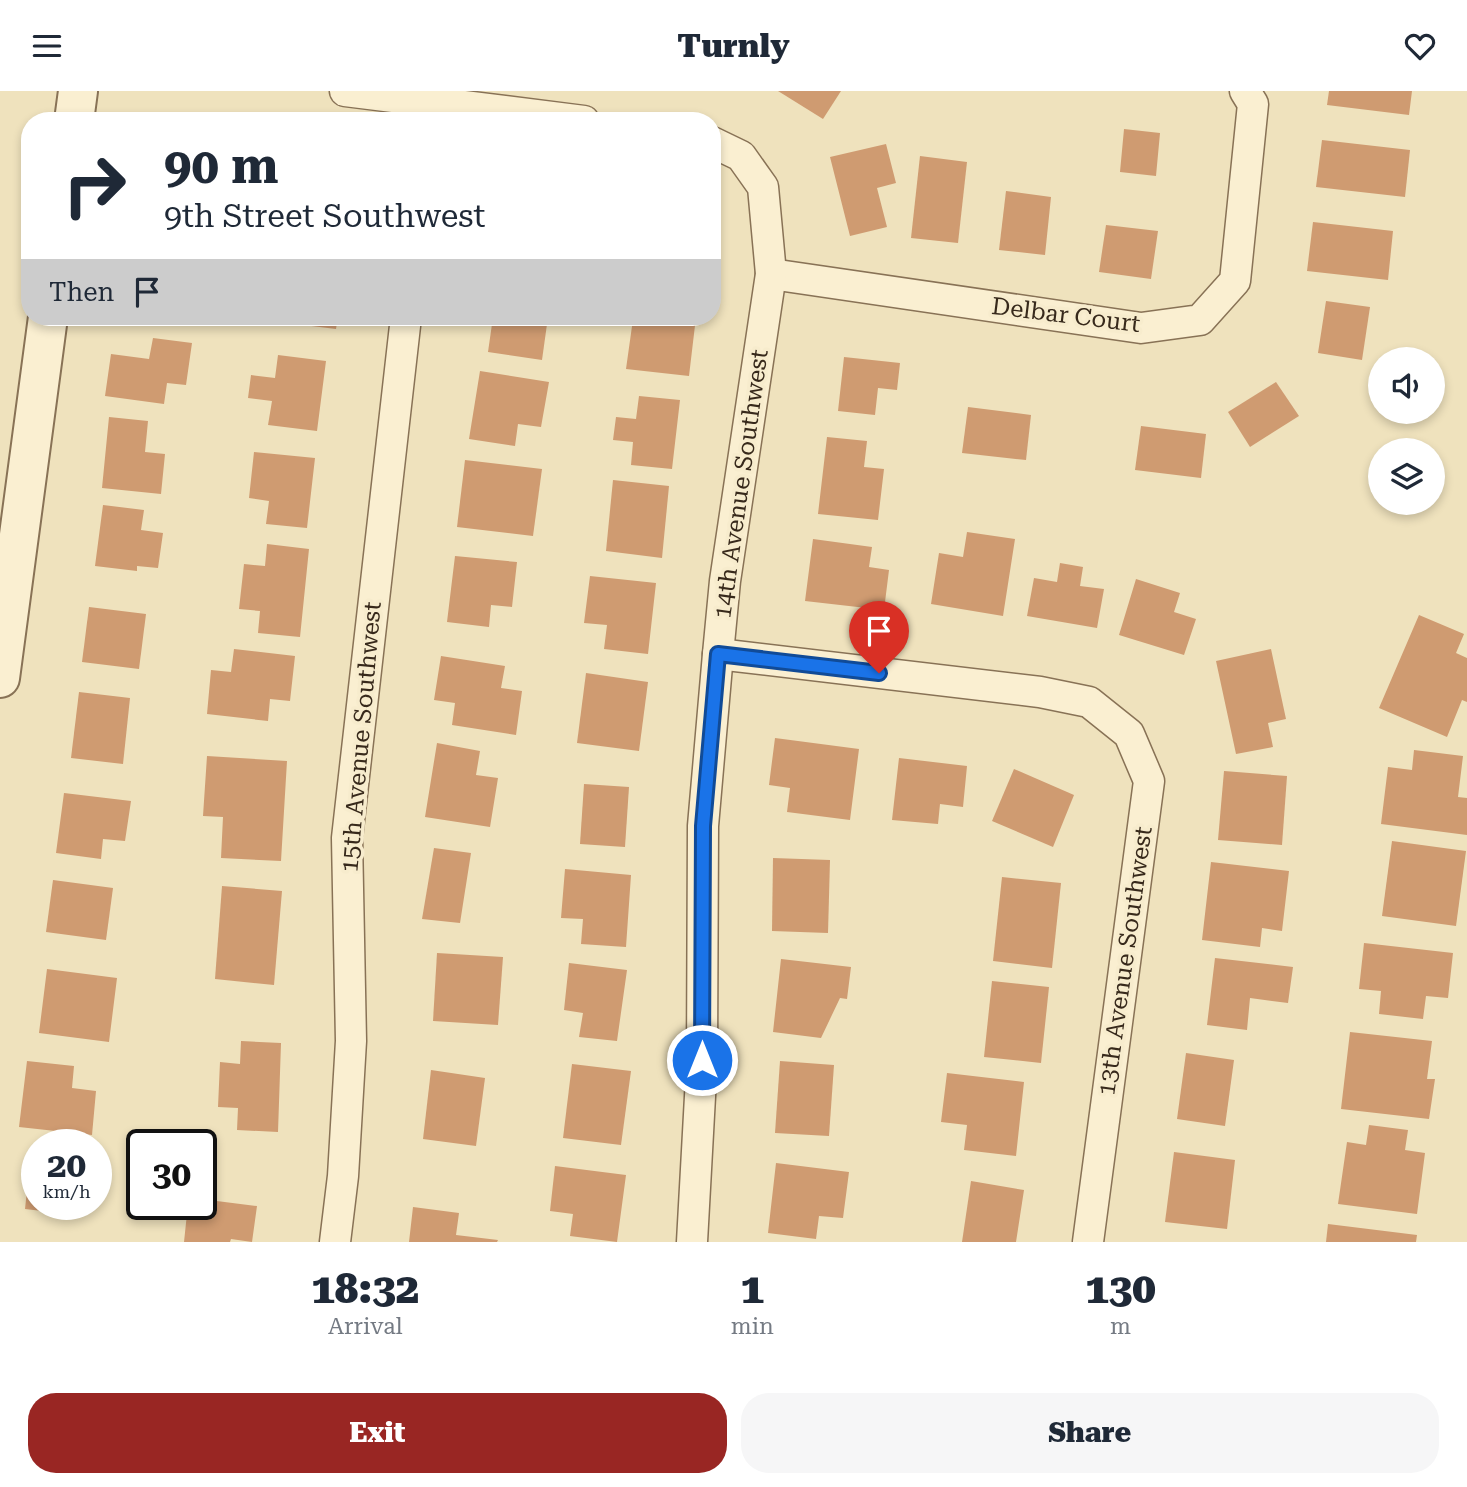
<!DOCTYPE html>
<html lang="en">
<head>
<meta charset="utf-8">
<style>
  body { margin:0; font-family:"Roboto Serif",serif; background:#f6f6f7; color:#1f2937; height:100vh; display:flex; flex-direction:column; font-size:26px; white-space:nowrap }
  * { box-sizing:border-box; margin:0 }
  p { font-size:23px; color:#747a83 }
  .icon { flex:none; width:38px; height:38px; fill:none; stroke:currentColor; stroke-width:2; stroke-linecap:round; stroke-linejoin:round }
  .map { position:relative; height:1151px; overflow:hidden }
  .side { display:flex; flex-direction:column; background:#fff; flex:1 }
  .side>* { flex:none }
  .banner { position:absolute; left:21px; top:21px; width:700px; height:214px; border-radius:28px; box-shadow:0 4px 10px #0003; background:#fff; color:#1f2937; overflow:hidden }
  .controls { position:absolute; left:1368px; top:256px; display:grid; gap:14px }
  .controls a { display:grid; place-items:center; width:77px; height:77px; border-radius:50%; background:#fff; box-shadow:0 4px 10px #0003; font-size:35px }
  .speed { position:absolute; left:21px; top:1038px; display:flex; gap:14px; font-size:35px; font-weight:700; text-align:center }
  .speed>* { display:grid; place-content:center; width:91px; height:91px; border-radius:50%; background:#fff; box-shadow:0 4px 10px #0003; line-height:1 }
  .speed small { font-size:18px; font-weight:400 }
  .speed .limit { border:4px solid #111; border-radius:10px; background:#fff; color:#111 }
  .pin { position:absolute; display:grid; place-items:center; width:60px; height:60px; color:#fff; margin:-72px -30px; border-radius:50% 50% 50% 0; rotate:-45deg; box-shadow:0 0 7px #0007 }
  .pin .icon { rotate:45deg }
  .me { position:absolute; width:77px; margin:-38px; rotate:0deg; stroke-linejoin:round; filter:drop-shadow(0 0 5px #0008) }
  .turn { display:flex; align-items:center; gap:24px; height:147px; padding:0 28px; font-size:32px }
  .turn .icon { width:91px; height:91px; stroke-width:2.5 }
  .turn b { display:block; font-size:49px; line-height:60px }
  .then { display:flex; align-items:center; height:66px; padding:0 28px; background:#0003; gap:14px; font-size:26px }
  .eta { display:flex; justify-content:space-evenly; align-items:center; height:119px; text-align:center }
  .eta b { font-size:42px; font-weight:800; line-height:49px }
  .button { display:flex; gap:14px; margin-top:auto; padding:14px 28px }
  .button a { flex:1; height:80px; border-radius:28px; background:#992623; color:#fff; font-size:28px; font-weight:800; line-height:80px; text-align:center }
  .button a+a { background:#f6f6f7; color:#1f2937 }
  header { display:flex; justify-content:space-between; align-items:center; height:91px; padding:0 28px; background:#fff; font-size:32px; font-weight:800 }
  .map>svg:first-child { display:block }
</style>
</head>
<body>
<header><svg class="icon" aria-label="menu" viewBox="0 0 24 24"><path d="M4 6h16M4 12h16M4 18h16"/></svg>Turnly<svg class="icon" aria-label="heart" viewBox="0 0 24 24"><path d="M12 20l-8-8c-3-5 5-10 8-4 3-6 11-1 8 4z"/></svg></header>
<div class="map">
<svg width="1467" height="1151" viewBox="0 0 1467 1151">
  <rect width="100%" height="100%" fill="#efe2bd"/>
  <!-- building -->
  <g fill="#cf9b71">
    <polygon points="778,0 841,0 823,28"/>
    <polygon points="1329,0 1412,0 1409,24 1327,14"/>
    <polygon points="1124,38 1160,42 1156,85 1120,81"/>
    <polygon points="1322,49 1410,59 1405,106 1316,96"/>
    <polygon points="886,53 896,92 877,97 887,136 850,145 830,66"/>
    <polygon points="920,65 967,71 958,152 911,147"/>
    <polygon points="1006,100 1051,106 1045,164 999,159"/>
    <polygon points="1313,131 1393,140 1388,189 1307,180"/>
    <polygon points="1106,134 1158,140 1151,188 1099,181"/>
    <polygon points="1326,210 1370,216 1362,269 1318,262"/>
    <polygon points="280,226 338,226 336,238 279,231"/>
    <polygon points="493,226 548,226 542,269 488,261"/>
    <polygon points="654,226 696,226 689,285 626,278 633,228 653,230"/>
    <polygon points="153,247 192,252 186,294 167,292 164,313 105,305 111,263 149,268"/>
    <polygon points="278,264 326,270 317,340 268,334 272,310 248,307 251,284 275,287"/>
    <polygon points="844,266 900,272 897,299 878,297 875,324 838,320"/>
    <polygon points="480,280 549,291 541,336 518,333 515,355 469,348"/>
    <polygon points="1276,291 1299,325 1250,356 1228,321"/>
    <polygon points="639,305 680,309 672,378 631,374 633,351 613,349 616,326 636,328"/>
    <polygon points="968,316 1031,324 1026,369 962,362"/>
    <polygon points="109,326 148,330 145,361 165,363 161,403 102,397"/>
    <polygon points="1141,335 1206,343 1201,387 1135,379"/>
    <polygon points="827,346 867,350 864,376 884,378 878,429 818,423"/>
    <polygon points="254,361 315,367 307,437 266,433 269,410 249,407"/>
    <polygon points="465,369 542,378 533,445 457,436"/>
    <polygon points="613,389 669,395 662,467 606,460"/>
    <polygon points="103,414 144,419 141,439 163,442 158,477 137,475 137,480 95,475"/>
    <polygon points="967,441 1015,448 1003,525 931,513 939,462 963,466"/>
    <polygon points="813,448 872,456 869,476 889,479 884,519 805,510"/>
    <polygon points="267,453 309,458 300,546 258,542 260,520 239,518 244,473 265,475"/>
    <polygon points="455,465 517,471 512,516 491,514 489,536 447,531"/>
    <polygon points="1060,472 1083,476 1080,495 1104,498 1097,537 1027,525 1034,487 1057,491"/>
    <polygon points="590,485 656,492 648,563 604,558 607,534 584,532"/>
    <polygon points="1136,488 1180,502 1174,521 1196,528 1184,564 1119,544"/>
    <polygon points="89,516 146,523 139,578 82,571"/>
    <polygon points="1419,524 1464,543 1456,562 1467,567 1467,611 1462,609 1447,646 1379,617"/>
    <polygon points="234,558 295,565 290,610 270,608 268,630 207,623 211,579 231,581"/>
    <polygon points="1271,558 1286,628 1268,632 1273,656 1236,663 1216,570"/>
    <polygon points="441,565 505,575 501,597 522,600 516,644 452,634 455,612 434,609"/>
    <polygon points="586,582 648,591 639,660 577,652"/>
    <polygon points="79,601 130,607 123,673 71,667"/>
    <polygon points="775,647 859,658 850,729 787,721 790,697 769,694"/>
    <polygon points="437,652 480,660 476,684 498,687 490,736 425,726"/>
    <polygon points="1414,659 1463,665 1458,706 1467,707 1467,744 1381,733 1388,676 1412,679"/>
    <polygon points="207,665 287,670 281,770 221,767 223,726 203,725"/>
    <polygon points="899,667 967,675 963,716 940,713 938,733 892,729"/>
    <polygon points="1014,678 1074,704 1053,756 992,730"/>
    <polygon points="1224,680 1287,685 1282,754 1218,749"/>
    <polygon points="584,693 629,696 625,756 580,753"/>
    <polygon points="64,702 131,710 125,750 103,748 101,768 56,762"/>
    <polygon points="1392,750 1466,760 1456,835 1382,825"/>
    <polygon points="434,757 471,762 460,832 422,828"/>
    <polygon points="773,767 830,769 828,842 772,840"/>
    <polygon points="1211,771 1289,780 1282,840 1262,837 1260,856 1202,849"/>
    <polygon points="565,778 631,784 626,856 581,853 583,828 561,827"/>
    <polygon points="1002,786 1061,792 1052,877 993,870"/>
    <polygon points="53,789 113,797 106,849 46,841"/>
    <polygon points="222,795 282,800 274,894 215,888"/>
    <polygon points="1364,852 1453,862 1448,907 1426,905 1423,928 1379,923 1381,900 1359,898"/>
    <polygon points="437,862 503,866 498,934 433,930"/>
    <polygon points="1215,867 1293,876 1288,912 1250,907 1247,939 1207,934"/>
    <polygon points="781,868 851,876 847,908 840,907 821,947 773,941"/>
    <polygon points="569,872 627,879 617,950 579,946 583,922 564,919"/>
    <polygon points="47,878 117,887 109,951 39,942"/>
    <polygon points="992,890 1049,896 1041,972 984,966"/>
    <polygon points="1350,941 1432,950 1427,988 1435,988 1429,1028 1341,1018"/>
    <polygon points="241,950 281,952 278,1041 237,1039 238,1017 218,1016 220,971 240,973"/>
    <polygon points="1186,962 1234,969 1225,1035 1177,1028"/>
    <polygon points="27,970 74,975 72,997 96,1000 92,1044 19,1036"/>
    <polygon points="780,970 834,974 829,1045 775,1042"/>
    <polygon points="572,973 631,980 621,1054 563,1047"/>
    <polygon points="431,979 485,987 476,1055 423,1048"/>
    <polygon points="947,982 1024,991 1016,1065 964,1059 967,1034 941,1031"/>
    <polygon points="1369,1034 1408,1039 1405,1059 1425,1062 1417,1123 1338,1113 1347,1051 1366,1054"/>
    <polygon points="1174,1061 1235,1069 1227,1138 1165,1131"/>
    <polygon points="31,1062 37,1063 37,1113 69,1113 68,1123 25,1118"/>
    <polygon points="776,1072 849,1081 843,1127 819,1125 816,1148 768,1142"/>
    <polygon points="555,1075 626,1084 617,1151 570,1145 573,1123 550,1120"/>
    <polygon points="971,1090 1024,1099 1016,1151 962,1151"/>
    <polygon points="201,1108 257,1115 252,1151 231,1148 230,1151 184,1151 188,1113 201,1113"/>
    <polygon points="413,1116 459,1122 456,1144 498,1149 497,1151 409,1151"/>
    <polygon points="1328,1133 1417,1144 1416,1151 1326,1151"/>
  </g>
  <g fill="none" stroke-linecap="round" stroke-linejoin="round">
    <!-- minor casing -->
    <g stroke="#887256" stroke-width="33">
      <g id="minor">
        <polyline points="345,0 584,30"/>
        <polyline points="771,183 1141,237 1200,229 1235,190 1253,13 1245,0"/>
        <polyline points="718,563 1040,601 1089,611 1129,643 1149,690 1088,1151"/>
        <polyline points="335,1151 343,1085 351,950 347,747 406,226"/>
        <polyline points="692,1151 702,969 703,735 718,563 725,490 771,183 763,96 741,65 712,51"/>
      </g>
    </g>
    <!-- tertiary casing -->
    <g stroke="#887256" stroke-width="42">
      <g id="tertiary">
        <polyline points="74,30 78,0"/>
        <polyline points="0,587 48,226"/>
      </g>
    </g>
    <!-- minor -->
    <use href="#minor" stroke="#faefd1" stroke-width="30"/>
    <!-- tertiary -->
    <use href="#tertiary" stroke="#faefd1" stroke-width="38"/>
  </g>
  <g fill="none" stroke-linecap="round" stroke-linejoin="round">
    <!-- route casing -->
    <g stroke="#114b97" stroke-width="18">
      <polyline id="route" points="702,969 703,735 718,563 879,582"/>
    </g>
    <!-- route -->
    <use href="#route" stroke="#1a73e8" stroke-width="12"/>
  </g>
  <g text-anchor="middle" stroke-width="7" stroke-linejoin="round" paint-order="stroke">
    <!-- street labels -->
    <g font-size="24" fill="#37291b" stroke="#f7eccd">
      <text transform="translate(1066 224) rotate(7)" y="8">Delbar Court</text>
      <text transform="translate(741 393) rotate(-82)" y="8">14th Avenue Southwest</text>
      <text transform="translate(361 646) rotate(-85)" y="8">15th Avenue Southwest</text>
      <text transform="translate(1125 870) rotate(-82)" y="8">13th Avenue Southwest</text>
    </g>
  </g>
</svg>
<div class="controls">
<a><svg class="icon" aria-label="sound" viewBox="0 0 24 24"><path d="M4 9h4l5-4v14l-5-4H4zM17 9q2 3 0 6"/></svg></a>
<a><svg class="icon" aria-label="layers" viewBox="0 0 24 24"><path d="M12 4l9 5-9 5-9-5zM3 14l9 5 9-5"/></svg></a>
</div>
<div class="speed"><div>20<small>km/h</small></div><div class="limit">30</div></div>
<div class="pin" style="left:879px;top:582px;background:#d93025"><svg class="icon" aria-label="arrive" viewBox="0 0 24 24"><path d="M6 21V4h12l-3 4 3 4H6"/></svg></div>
<svg class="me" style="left:702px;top:969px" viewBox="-20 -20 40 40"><circle r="17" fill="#1a73e8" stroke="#fff" stroke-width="3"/><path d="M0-11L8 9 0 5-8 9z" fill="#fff"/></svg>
<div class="banner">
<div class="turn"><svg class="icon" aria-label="right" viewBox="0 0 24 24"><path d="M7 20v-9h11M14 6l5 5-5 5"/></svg><div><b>90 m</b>9th Street Southwest</div></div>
<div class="then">Then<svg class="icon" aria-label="arrive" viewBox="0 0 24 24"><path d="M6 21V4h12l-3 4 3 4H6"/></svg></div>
</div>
</div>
<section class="side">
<div class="eta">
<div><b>18:32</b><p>Arrival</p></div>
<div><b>1</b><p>min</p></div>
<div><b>130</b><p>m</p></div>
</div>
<div class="button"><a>Exit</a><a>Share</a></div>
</section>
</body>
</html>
